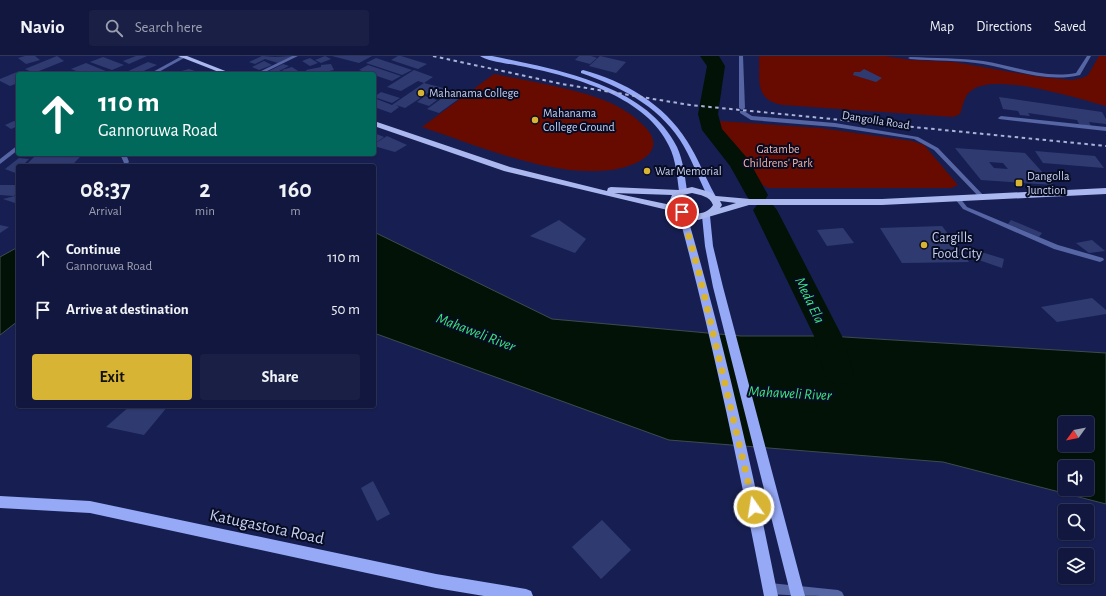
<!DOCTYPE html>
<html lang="en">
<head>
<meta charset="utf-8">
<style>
  body { margin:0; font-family:"Alegreya Sans",sans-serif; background:#1a2045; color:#f1f3f6; height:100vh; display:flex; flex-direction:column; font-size:15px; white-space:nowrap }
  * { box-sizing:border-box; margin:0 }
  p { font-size:13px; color:#9c9fb0 }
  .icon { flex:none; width:22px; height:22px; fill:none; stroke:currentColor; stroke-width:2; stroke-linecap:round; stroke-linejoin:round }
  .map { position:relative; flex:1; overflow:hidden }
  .sheet { position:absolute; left:16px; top:108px; width:360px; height:244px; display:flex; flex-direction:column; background:#11173e; border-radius:4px; box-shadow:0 1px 3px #0004,0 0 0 1px #303658 }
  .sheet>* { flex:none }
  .top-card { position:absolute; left:16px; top:16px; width:360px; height:84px; border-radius:4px; box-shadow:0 1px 3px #0004,0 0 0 1px #303658; background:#00695c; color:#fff; overflow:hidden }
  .needle { width:26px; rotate:237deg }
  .fabs { position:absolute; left:1058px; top:360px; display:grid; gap:8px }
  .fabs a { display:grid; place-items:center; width:36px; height:36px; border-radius:4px; background:#11173e; box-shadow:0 1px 3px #0004,0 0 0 1px #303658; font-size:20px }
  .pin { position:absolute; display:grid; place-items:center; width:34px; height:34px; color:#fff; margin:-17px; border:2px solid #fff; border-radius:50%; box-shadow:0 1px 4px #0007 }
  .me { position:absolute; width:44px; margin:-22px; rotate:347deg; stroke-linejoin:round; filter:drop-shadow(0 0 3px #0008) }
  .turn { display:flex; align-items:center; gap:14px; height:84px; padding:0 16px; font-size:18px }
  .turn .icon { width:52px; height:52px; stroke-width:2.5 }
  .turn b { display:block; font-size:28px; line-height:34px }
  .eta { display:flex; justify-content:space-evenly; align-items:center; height:68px; text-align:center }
  .eta b { font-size:24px; font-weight:700; line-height:28px }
  .cta { display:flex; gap:8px; margin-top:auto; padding:8px 16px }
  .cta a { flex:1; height:46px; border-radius:4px; background:#d8b434; color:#111; font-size:16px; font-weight:700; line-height:46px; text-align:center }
  .cta a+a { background:#1a2045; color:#f1f3f6 }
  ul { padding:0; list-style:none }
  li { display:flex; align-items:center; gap:12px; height:52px; padding:0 16px }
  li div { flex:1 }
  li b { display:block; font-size:15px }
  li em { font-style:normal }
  header { display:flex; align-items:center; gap:24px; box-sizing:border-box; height:56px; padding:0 20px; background:#11173e; border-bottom:1px solid #303658 }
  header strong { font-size:19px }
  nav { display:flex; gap:22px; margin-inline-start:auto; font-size:14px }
  .search { width:280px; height:36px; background:#1a2045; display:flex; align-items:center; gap:10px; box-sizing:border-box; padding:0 14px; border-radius:4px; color:#9c9fb0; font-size:15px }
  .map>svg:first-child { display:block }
</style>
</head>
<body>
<header>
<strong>Navio</strong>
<div class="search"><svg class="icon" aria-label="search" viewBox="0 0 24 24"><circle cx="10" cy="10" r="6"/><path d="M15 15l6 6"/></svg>Search here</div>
<nav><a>Map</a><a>Directions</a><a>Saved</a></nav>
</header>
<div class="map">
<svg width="1106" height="540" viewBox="0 0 1106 540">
  <rect width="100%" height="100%" fill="#171f52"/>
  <!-- green -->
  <g fill="#670a00">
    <path d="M759 0H885L911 4 954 6 1040 21 1071 24 1082 22 1088 19 1099 0H1106V50C1078 43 996 16 972 34 964 39 963 50 960 58L953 61 783 49C754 44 760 25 759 0Z"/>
    <path d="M494 18C514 22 534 26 554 30 588 38 621 45 646 72 653 80 657 89 649 98 636 111 613 115 595 115 542 117 472 88 422 71Z"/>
    <polygon points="719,65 820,72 912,85 924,89 958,129 951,132 768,132 759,127 715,69"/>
  </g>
  <!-- water -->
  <g fill="#031207" stroke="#3e4b4d" fill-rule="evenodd">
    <path d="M374 176 552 263 741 280H828L1106 297V448L943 406 669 384 374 277ZM1065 367H1087V389H1065ZM1065 411H1087V433H1065Z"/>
    <polygon points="18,191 18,265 0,279 0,201"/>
  </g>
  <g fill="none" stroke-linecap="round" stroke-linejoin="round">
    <!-- river -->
    <g fill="#031207" fill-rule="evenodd">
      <polygon points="700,0 719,0 725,10 718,58 722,73 748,103 768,139 765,144 757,146 749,144 730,110 702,74 698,58 707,10"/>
      <polygon points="765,147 773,149 777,154 842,280 854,317 850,325 839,329 828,325 824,317 814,280 753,154 757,149"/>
    </g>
  </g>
  <!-- building -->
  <g fill="#2f3b70" fill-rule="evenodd">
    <polygon points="25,0 35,0 40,4 26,8 18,2"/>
    <polygon points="57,0 64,5 34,17 25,13"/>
    <polygon points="136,0 147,0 129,8 123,5"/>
    <polygon points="262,0 275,1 292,0 278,7 265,3 255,8 249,6"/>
    <polygon points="325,0 331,3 321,7 315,4"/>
    <polygon points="332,0 372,0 359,7"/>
    <polygon points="398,0 401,0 427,8 418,13 391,4"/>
    <polygon points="579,0 591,0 597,2 590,8 575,4"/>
    <polygon points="600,0 626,6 616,17 589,10"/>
    <polygon points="103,1 124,9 112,14 90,6"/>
    <polygon points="310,2 318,7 310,10 302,5"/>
    <polygon points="376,2 412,14 402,19 366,7"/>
    <polygon points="264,5 272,9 259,14 252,11"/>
    <polygon points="148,6 157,9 137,18 122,18"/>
    <polygon points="86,7 108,16 102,18 84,18 71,13"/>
    <polygon points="283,8 289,10 275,17 269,15"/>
    <polygon points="331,8 334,14 329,15 330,18 316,18 315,16 308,18 306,14 321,11 321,9"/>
    <polygon points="368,9 401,20 392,25 359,14"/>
    <polygon points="292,11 298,15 287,18 282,14"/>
    <polygon points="189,13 204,18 173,18 178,16"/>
    <polygon points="864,13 882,22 876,26 853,19 854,16 860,16"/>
    <polygon points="414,14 433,21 424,27 418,25 401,35 387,31"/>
    <polygon points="17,16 21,18 18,18 18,27 10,30 0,25 0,23"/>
    <polygon points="424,27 451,34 442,41 428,37 405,52 396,49 399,51 391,57 374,51 374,42 392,49"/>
    <polygon points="455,33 467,37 439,57 427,53"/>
    <polygon points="381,36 400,42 392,47 374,41"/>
    <polygon points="425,40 437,44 429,50 417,46"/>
    <polygon points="999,41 1102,56 1106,63 1106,68 1089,66 1091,70 1079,68 1077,64 1028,57 1030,60 1020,59 1018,55 1003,53"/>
    <polygon points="14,65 18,67 18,70 11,73 5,69"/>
    <polygon points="374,77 384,81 374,88"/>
    <polygon points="387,80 407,89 395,96 374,90 374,88"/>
    <path d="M955 92 1025 97 1054 129 981 124ZM989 106 1003 107 1008 113 994 112Z"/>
    <polygon points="1035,95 1095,100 1104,112 1043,107"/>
    <polygon points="37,98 83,98 73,108 28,107"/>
    <polygon points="19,102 29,103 24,108 47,110 18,110 18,118 5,113"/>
    <polygon points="0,129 18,129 18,135 14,140 0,139"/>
    <polygon points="18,138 18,148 3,143 15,140"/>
    <polygon points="559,164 586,183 575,197 530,180"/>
    <polygon points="1011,164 1042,177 1039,181 1008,168"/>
    <polygon points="0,169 9,171 0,177"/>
    <polygon points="942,170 969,206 902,207 880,172"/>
    <polygon points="843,172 854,187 827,190 817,174"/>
    <polygon points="1092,184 1105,195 1089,197 1076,187"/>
    <polygon points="978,195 1004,203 1002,212 976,203"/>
    <polygon points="1092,242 1106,254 1106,258 1057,266 1041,251"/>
    <polygon points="130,350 168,350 144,379 106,371"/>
    <polygon points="373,425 390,458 377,465 361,432"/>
    <polygon points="602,464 631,494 601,523 572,491"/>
  </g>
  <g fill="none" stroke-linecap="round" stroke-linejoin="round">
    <!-- service -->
    <g fill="#5665a4" fill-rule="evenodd">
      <path d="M1087 0H1091L1080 19C1046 27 1016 14 983 8 959 4 934 5 910 3L908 2 910 1C934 2 959 2 983 5 1015 10 1044 23 1076 17Z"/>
      <polygon points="1001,60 1106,71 1106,75 999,63 998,62"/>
      <polygon points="120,98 126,98 129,106 128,107 124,107"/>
      <polygon points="958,141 960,142 967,151 1058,189 1103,202 1104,204 1100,206 1054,193 963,153 955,143"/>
      <path d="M770 527 838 534 842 536 844 540C825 540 782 540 766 537L764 533 766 529Z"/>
    </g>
    <!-- minor -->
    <polygon fill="#5665a4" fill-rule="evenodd" points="292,0 298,0 261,18 255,18"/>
    <!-- tertiary -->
    <g fill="#5665a4" fill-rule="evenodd">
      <polygon points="182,0 186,1 155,18 149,18"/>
      <polygon points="739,0 743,0 745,52 742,54 739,52"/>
      <polygon points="740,55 744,55 752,60 835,67 918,81 938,92 986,142 985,143 981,143 934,94 914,83 835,71 751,64 740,57"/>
      <polygon points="18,89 18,94 0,108 0,103"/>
    </g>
    <!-- primary -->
    <g fill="#95a9f7" fill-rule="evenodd">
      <path d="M480 0H492C553 13 646 28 677 91 683 104 685 120 687 135L683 137 679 135C677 120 676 104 669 90 647 42 578 22 530 12 519 9 488 6 480 0Z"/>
      <path d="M583 14C624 25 664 48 687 85 698 102 705 121 715 139L714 141H711L707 139C698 121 691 101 680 84 657 49 619 30 581 17V15Z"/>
      <path d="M682 153 686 156C723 282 752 411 778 540H764C739 411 712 282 678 156Z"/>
      <polygon points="706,157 710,160 713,190 723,231 805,540 791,540 713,231 705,190 702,160"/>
      <polygon points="0,440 90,445 436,518 526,533 531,535 533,540 484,540 436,532 90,457 0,452"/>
    </g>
    <!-- trunk -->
    <g fill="#aab8ef" fill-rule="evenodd">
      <polygon points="178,0 187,0 233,18 224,18"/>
      <path d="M374 65 510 111 607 135 608 132 611 131 679 134 692 131 710 136 716 140 750 143H882L1106 132V138L882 149H749L698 164 685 161 676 156 504 115 374 70ZM614 137 672 139 669 146 671 149ZM692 137C700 139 710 140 713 149 705 163 677 159 679 143L683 139ZM720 145 736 147 720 152 722 149Z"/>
    </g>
    <!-- rail -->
    <polyline stroke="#aab4d8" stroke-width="2" stroke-dasharray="3.5 3.5" stroke-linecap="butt" points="433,0 562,28 690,49 1106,90"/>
  </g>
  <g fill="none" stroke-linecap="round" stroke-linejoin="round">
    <!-- route -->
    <polyline stroke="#d8b434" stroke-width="7" stroke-dasharray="0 12.6" points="682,156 698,213 754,451"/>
  </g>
  <!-- markers -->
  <g fill="#d8b434" stroke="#080c23" stroke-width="1.5">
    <circle cx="421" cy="37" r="4"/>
    <circle cx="535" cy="64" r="4"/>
    <circle cx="647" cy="115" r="4"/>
    <rect x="1015" y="123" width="8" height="8" rx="2"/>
    <circle cx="924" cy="189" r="4"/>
  </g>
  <g text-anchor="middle" stroke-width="4" stroke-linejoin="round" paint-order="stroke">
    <!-- far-poi labels -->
    <g font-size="12" fill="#c6d0f1" stroke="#080c23" text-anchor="start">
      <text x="429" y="41">Mahanama College</text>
      <text x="543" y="61">Mahanama<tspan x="543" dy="14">College Ground</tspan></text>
      <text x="655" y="119">War Memorial</text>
      <text x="1027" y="124">Dangolla<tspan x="1027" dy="14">Junction</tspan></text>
    </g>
    <!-- far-street labels -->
    <g font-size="12" fill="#c6d0f1" stroke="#080c23">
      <text transform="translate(876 64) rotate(9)" y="4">Dangolla Road</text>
    </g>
    <!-- far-park labels -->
    <g font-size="12" fill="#f3b3a5" stroke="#080c23">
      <text x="778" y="97">Gatambe<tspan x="778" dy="14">Childrens' Park</tspan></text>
    </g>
    <!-- poi labels -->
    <g font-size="14" fill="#c6d0f1" stroke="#080c23" text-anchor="start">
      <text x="932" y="186">Cargills<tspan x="932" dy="16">Food City</tspan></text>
    </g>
    <!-- water labels -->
    <g font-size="15" font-style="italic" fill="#3ce480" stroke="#080c23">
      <text transform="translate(810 244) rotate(64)" y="5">Meda Ela</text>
      <text transform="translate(476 276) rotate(21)" y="5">Mahaweli River</text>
      <text transform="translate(790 337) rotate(3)" y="5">Mahaweli River</text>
    </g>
    <!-- near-street labels -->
    <g font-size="17" fill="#c6d0f1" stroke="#080c23">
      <text transform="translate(267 470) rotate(12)" y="6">Katugastota Road</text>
    </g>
  </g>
</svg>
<div class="fabs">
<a><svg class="needle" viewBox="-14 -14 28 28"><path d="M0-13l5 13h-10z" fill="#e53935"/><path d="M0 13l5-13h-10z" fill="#9c9fb0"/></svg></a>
<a><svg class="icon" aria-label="sound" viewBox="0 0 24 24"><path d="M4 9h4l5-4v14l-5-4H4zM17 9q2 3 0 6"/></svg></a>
<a><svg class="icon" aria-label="search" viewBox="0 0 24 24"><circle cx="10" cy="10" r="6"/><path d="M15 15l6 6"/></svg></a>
<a><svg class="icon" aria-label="layers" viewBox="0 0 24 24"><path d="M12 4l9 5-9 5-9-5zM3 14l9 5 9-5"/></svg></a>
</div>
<div class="pin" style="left:682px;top:156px;background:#d93025"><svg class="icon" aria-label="arrive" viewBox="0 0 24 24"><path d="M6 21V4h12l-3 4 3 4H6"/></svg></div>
<svg class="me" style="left:754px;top:451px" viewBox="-20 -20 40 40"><circle r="17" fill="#d8b434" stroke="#fff" stroke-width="3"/><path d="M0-11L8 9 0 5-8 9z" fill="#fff"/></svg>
<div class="top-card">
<div class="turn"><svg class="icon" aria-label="ahead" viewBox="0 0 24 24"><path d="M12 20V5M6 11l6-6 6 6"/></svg><div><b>110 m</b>Gannoruwa Road</div></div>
</div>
<section class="sheet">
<div class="eta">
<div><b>08:37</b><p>Arrival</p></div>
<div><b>2</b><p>min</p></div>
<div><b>160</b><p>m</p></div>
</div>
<ul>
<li><svg class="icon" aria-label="ahead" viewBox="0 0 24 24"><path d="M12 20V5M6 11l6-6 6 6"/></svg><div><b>Continue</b><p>Gannoruwa Road</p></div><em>110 m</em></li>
<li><svg class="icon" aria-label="arrive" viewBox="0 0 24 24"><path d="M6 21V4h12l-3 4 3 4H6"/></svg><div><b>Arrive at destination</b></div><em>50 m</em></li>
</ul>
<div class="cta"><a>Exit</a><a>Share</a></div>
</section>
</div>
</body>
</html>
